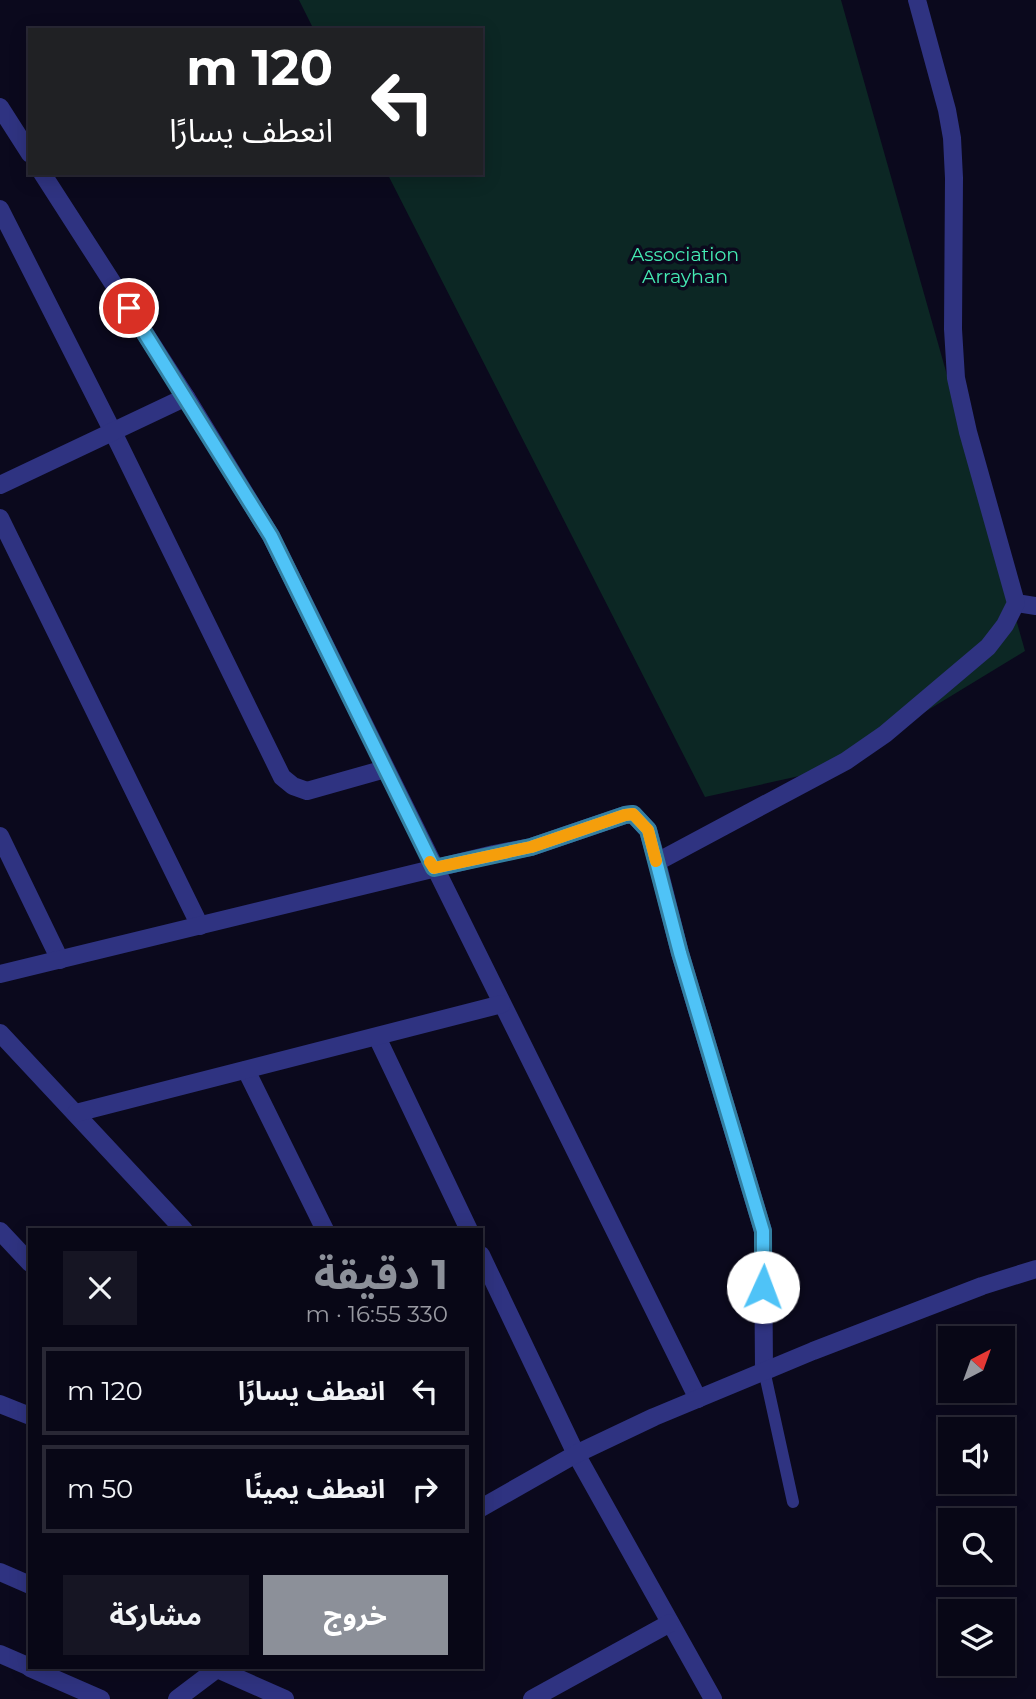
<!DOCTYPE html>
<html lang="ar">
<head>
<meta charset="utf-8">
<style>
  body { margin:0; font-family:Montserrat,"Noto Sans Arabic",sans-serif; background:#161523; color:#f1f3f6; direction:rtl; height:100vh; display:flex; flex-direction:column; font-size:26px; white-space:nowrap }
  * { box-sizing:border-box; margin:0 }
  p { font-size:23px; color:#9899a1 }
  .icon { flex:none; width:38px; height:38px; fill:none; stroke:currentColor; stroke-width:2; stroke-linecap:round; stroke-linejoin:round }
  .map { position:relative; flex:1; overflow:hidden; direction:ltr }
  .side { position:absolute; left:28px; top:1228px; width:455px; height:441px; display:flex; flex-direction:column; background:#080716; border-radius:0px; box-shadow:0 4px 18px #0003,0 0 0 2px #292835; direction:rtl }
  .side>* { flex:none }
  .banner { position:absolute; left:28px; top:28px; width:455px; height:147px; border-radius:0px; box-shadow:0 4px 18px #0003,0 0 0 2px #292835; direction:rtl; background:#202124; color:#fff; overflow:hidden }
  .needle { width:46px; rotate:41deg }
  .fabs { position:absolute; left:938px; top:1326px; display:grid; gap:14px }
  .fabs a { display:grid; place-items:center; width:77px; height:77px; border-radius:0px; background:#080716; box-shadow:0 4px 18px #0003,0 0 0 2px #292835; font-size:35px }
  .pin { position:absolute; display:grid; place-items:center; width:60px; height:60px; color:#fff; margin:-30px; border:4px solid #fff; border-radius:50%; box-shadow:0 2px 7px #0007 }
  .me { position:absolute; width:77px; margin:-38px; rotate:2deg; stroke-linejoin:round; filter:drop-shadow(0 0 5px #0008) }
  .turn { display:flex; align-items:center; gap:24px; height:147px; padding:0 35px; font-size:32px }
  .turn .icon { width:91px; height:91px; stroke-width:2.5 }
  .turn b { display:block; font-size:49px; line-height:60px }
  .round { display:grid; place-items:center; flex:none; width:74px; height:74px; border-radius:0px; background:#161523 }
  .summary { display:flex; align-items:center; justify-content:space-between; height:119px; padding:0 35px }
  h1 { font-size:42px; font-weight:700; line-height:52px; color:#8c9099 }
  .button { display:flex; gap:14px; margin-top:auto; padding:14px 35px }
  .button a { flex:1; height:80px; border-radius:0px; background:#8c9099; color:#fff; font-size:28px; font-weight:700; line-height:80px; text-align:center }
  .button a+a { background:#161523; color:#f1f3f6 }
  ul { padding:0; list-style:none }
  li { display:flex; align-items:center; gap:21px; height:88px; margin:0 14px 10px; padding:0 21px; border:4px solid #292835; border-radius:0px }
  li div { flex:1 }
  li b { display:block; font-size:26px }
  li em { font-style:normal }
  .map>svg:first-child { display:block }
</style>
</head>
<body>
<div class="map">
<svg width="1036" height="1699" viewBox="0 0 1036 1699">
  <rect width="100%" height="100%" fill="#0b091d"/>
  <!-- garden -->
  <polygon fill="#0c2724" points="299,0 841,0 1025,651 831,769 705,797 387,173 481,173 481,30 314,30"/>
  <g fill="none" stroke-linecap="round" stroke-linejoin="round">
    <!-- service -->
    <polyline stroke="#2f3381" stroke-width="12" points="764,1370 793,1502"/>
    <!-- minor -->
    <g stroke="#2f3381" stroke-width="18">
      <polyline points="0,107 30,154"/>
      <polyline points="42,173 186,397 271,536 698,1399"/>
      <polyline points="0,209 113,432 282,777 293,786 307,791 385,769"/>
      <polyline points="0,485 186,397"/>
      <polyline points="0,518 200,926"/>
      <polyline points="1016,603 1036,606"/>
      <polyline points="0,836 60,960"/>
      <polyline points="657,862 680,953 763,1231 764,1370"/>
      <polyline points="0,974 494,854 531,847 625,815 633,814 648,830 657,862 846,761 885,734 988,647 1005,625 1016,603 968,432 956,378 953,329 954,178 952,138 947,110 917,0"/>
      <polyline points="0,1033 184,1230"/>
      <polyline points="377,1037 469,1230"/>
      <polyline points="246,1070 325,1230"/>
      <polyline points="76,1113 502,1004"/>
      <polyline points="0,1231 30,1263"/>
      <polyline points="481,1255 576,1454 713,1699"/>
      <polyline points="0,1404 30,1416"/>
      <polyline points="481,1508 576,1454 654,1417 813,1351 982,1286 1036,1269"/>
      <polyline points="0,1572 30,1585"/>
      <polyline points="0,1654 30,1667"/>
      <polyline points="30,1668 101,1699"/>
      <polyline points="215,1668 285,1699"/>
      <polyline points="177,1699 218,1668"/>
      <polyline points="532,1699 670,1623"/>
    </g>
  </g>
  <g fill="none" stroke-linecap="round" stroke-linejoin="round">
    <!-- route casing -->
    <g stroke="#337fa1" stroke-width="18">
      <polyline id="route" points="129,308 271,536 434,868 531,847 625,815 633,814 648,830 680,953 763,1231 763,1287"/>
    </g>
    <!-- route -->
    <use href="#route" stroke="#4fc3f7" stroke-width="12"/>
    <!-- slow -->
    <polyline stroke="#f59e0b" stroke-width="12" points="430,862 434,868 531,847 625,815 633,814 648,830 656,861"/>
  </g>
  <g text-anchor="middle" stroke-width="7" stroke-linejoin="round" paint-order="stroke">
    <!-- park labels -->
    <g font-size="19" fill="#45ebb3" stroke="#0b091d">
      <text x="685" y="261">Association<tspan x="685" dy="22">Arrayhan</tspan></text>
    </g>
  </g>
</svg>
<div class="fabs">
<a><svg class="needle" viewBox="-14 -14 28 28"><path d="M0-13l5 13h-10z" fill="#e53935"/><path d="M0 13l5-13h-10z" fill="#9899a1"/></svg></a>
<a><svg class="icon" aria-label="sound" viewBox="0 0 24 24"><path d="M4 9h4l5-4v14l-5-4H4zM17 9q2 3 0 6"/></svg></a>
<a><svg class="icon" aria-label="search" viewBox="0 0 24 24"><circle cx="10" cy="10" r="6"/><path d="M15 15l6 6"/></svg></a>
<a><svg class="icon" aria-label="layers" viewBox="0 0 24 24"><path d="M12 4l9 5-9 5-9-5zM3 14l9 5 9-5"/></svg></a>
</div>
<div class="pin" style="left:129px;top:308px;background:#d93025"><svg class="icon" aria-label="arrive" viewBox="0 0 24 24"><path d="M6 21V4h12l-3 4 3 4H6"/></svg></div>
<svg class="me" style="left:763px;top:1287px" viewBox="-20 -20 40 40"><circle r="19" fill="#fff"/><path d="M0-13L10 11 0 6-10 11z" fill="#4fc3f7"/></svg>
<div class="banner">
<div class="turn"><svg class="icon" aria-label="left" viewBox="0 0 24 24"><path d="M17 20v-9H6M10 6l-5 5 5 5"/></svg><div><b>120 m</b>انعطف يسارًا</div></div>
</div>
<section class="side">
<div class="summary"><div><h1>1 دقيقة</h1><p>330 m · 16:55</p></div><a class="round"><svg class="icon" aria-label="close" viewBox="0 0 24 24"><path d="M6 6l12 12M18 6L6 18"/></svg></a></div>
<ul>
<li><svg class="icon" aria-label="left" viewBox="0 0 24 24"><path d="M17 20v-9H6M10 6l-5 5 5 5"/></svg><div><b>انعطف يسارًا</b></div><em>120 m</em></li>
<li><svg class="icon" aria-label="right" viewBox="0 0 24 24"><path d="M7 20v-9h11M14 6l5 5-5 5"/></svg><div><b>انعطف يمينًا</b></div><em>50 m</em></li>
</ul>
<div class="button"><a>خروج</a><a>مشاركة</a></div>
</section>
</div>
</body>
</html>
